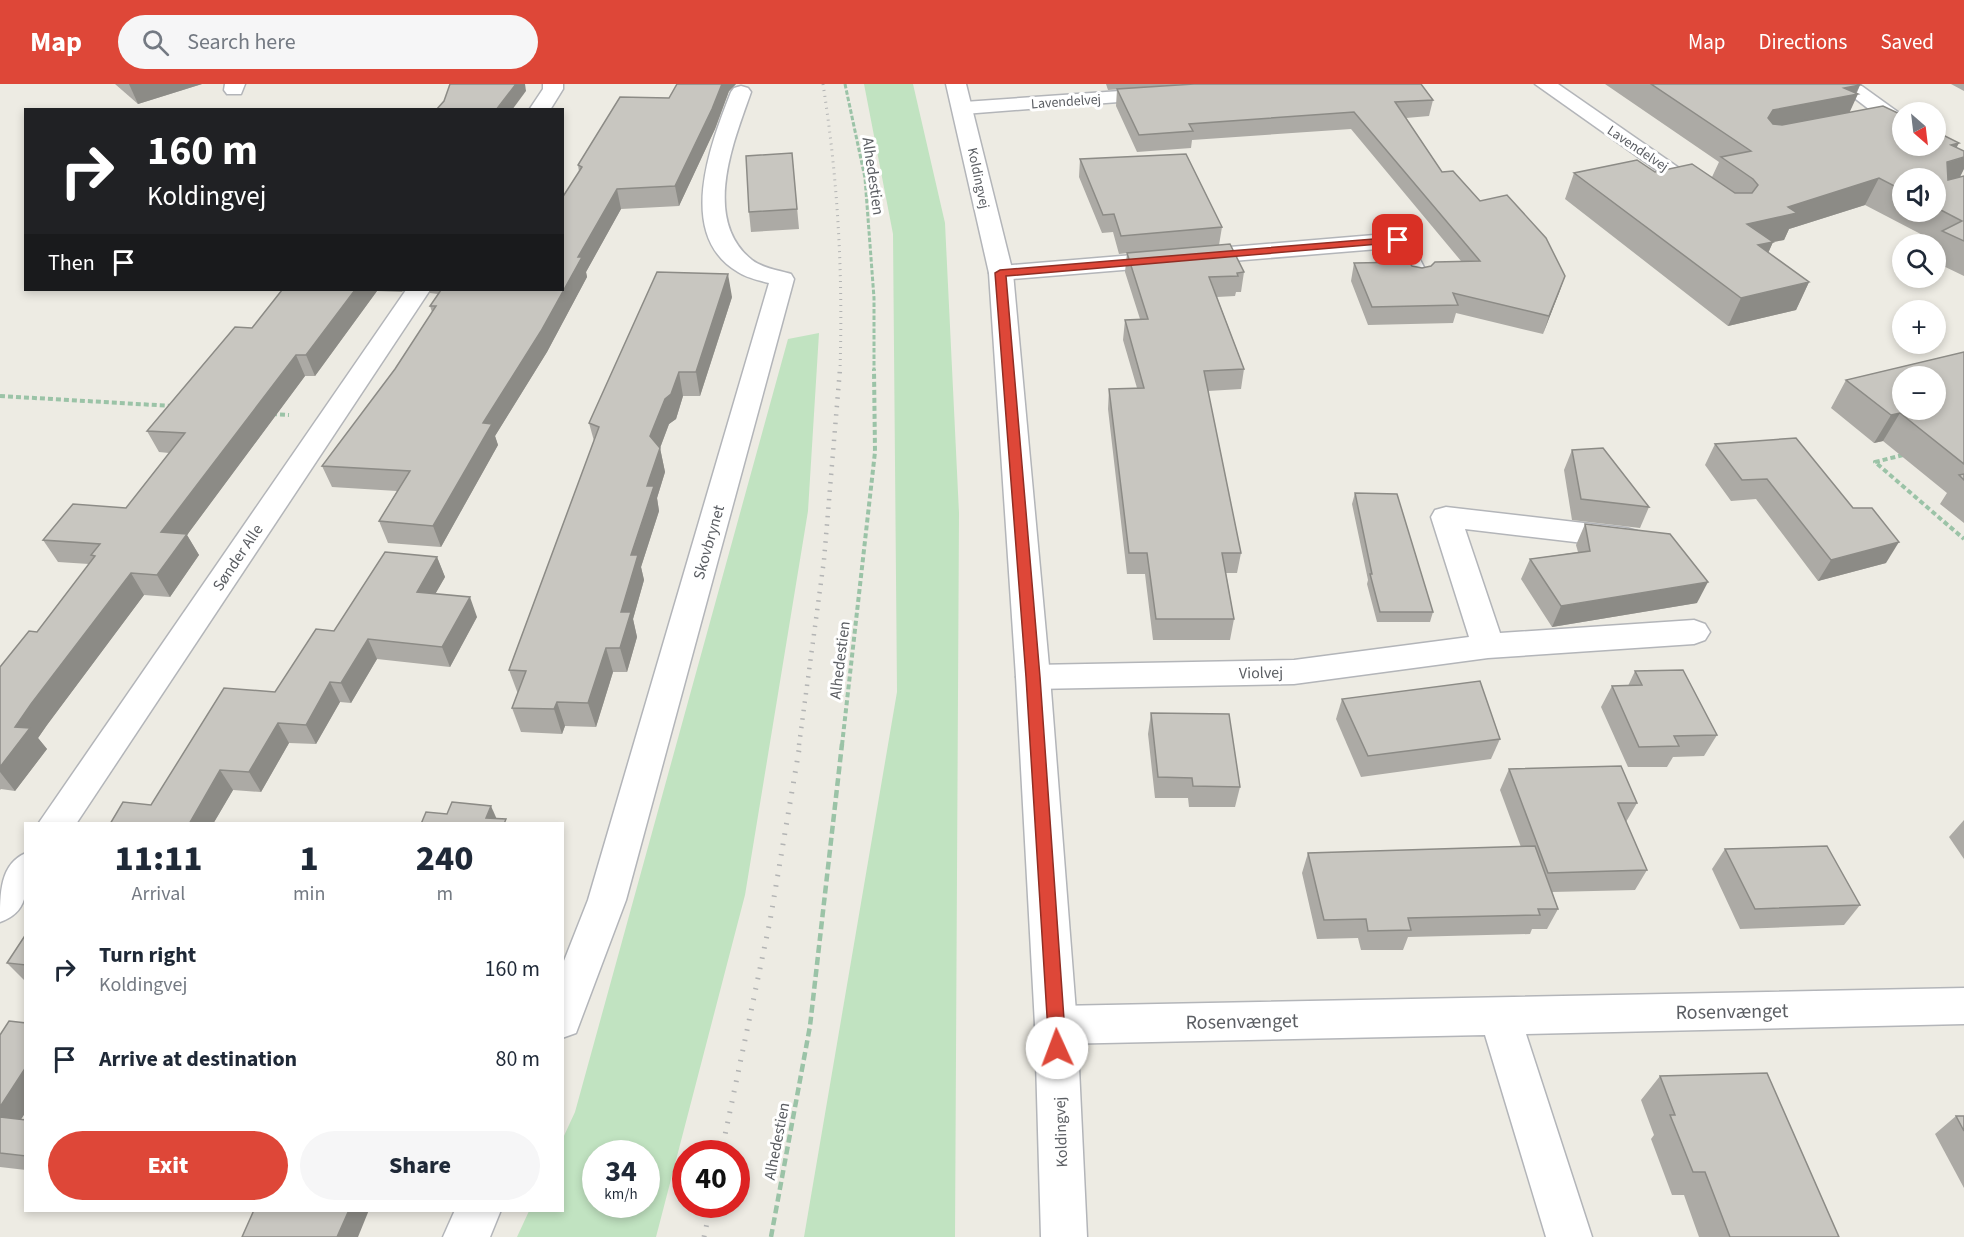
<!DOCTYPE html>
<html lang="en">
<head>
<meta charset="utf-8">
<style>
  body { margin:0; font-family:"Source Sans 3",sans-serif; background:#f6f6f7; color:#1f2937; height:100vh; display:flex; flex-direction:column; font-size:22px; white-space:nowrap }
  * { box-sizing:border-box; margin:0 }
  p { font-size:20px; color:#747a83 }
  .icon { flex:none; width:33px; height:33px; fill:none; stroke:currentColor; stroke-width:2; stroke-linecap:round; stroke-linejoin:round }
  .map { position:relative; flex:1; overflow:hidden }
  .details { position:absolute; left:24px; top:738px; width:540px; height:390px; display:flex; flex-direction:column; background:#fff; border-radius:0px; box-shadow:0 3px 9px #0003 }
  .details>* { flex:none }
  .hud { position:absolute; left:24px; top:24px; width:540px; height:183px; border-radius:0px; box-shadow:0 3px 9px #0003; background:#202124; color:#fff; overflow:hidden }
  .needle { width:39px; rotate:152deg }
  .fabs { position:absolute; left:1892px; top:18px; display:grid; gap:12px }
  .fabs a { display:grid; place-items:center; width:54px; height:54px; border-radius:50%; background:#fff; box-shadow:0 3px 9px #0003; font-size:30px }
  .speed { position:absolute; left:582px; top:1056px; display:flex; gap:12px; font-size:30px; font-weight:700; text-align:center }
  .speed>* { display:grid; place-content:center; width:78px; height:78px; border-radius:50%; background:#fff; box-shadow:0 3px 9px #0003; line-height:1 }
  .speed small { font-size:15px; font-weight:400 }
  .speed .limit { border:9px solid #d22; background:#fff; color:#111 }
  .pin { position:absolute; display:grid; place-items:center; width:51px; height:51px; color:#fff; margin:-26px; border-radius:12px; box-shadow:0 3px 9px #0006 }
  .me { position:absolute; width:66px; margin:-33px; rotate:358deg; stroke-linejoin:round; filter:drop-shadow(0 0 4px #0008) }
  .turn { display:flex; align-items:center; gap:21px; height:126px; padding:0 24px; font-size:27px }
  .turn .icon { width:78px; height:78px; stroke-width:2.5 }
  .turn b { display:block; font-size:42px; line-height:51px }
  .then { display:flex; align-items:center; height:57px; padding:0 24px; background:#0003; gap:12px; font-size:22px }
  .eta { display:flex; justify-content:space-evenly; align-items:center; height:102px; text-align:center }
  .eta b { font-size:36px; font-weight:800; line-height:42px }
  .button { display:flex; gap:12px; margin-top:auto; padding:12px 24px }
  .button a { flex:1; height:69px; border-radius:36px; background:#de4738; color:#fff; font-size:24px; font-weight:800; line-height:69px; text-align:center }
  .button a+a { background:#f6f6f7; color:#1f2937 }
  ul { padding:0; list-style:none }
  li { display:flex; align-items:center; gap:18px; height:90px; padding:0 24px }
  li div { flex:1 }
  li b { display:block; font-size:22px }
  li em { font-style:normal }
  header { display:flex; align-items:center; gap:36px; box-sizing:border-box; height:84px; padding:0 30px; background:#de4738; color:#fff }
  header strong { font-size:28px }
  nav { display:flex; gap:33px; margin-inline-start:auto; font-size:21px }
  .search { width:420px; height:54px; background:#f6f6f7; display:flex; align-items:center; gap:15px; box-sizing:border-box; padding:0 21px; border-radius:33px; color:#747a83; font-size:22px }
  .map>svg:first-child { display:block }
</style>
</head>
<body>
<header>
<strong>Map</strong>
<div class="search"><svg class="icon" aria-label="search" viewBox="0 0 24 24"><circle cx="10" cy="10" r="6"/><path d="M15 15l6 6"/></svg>Search here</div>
<nav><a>Map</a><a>Directions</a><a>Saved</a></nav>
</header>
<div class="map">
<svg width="1964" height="1153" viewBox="0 0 1964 1153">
  <rect width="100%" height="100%" fill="#edebe3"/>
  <!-- green -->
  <g fill="#c1e3c1" fill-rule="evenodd">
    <polygon points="864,0 913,0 945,139 959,429 955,1153 804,1153 897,608 893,150"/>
    <path d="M819 249 808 427 745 811 656 1153H517L529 1127 562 1126 563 1054 575 1028 788 255ZM596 1070H646V1120H596Z"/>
  </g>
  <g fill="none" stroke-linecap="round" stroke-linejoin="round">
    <!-- minor casing -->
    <g stroke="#b3b5b9" stroke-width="3">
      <g id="minor">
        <polygon points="225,0 245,0 241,10 227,10 224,6"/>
        <polygon points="543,0 563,0 563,5 550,26 529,26 543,5"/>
        <polygon points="1535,0 1558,0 1718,111 1715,116 1699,116"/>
        <polygon points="1836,0 1859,0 1902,31 1902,47 1895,45"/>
        <path d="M741 2 748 4 751 8C734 57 701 135 752 176 762 184 778 186 791 190L794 195 626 816 576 949 562 954V882L588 816 769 199C758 196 747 194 738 188 675 151 711 59 731 8L734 4Z"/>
        <polygon points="1163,4 1170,6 1173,10 1170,14 964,30 957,28 954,24 957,20 964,18"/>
        <polygon points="1398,149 1406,151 1410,156 1429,193 1426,198 1417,200 1408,198 1390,164 1001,196 992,194 989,189 992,184 1001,182"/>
        <polygon points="406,206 430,206 76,740 38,740"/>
        <polygon points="1446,423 1626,444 1637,447 1641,454 1637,461 1626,464 1465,445 1500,549 1694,536 1705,540 1710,548 1705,556 1694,560 1488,574 1294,600 1033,605 1021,602 1016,593 1021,584 1033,581 1294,576 1469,553 1431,433 1435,426"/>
        <path d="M26 769C26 798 33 827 0 838 0 809 0 780 26 769Z"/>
        <polygon points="1964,904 1964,940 1526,950 1592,1153 1546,1153 1485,951 1056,960 1041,954 1035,941 1041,928 1056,922"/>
        <polygon points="455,1126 501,1126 490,1153 443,1153"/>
      </g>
    </g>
    <!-- tertiary casing -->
    <g stroke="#b3b5b9" stroke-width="3">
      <polygon id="tertiary" points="946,0 966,0 1013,189 1050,593 1077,941 1087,1153 1041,1153 1035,941 1016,593 989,189"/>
    </g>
    <!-- path-far2 -->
    <polyline stroke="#9bc3a7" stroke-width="3" stroke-dasharray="4.5 2" stroke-linecap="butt" points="845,0 865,94 874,214 874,286"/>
    <!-- path-far1 -->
    <g stroke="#9bc3a7" stroke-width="4" stroke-dasharray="5 3" stroke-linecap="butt">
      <polyline points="0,312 172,322"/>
      <polyline points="272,330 289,331"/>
      <polyline points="1903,371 1875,378 1964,455"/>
      <polyline points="842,661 875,368 874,285"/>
    </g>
    <!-- path -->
    <polyline stroke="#9bc3a7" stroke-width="4.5" stroke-dasharray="8 4" stroke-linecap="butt" points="771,1153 810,942 842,660"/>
    <!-- minor -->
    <use href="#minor" fill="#fff" fill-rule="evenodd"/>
    <!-- tertiary -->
    <use href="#tertiary" fill="#fff" fill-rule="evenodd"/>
    <!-- rail-far2 -->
    <path stroke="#b3b4b4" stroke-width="3" stroke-dasharray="1 5" stroke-linecap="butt" d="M823 0C838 96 843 190 840 286"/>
    <!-- rail-far1 -->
    <polyline stroke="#b3b4b4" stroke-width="4.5" stroke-dasharray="1.5 7" stroke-linecap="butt" points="799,661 824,476 840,285"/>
    <!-- rail -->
    <g stroke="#b3b4b4" stroke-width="5" stroke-dasharray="1.5 9" stroke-linecap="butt">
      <polyline points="721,1070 770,837 800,660"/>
      <polyline points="704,1153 711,1120"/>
    </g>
  </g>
  <!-- wall -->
  <g fill="#acaaa5" fill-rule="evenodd">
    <polygon points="115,0 202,0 138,20"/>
    <polygon points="677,0 736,0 729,7 715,45 679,122 621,125 586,188 587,193 547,268 495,352 498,361 441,463 388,459 379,437 397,407 332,403 322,382 395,285 432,228 430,222 438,210 430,209 429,206 562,206 579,88 578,81 669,14"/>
    <polygon points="1106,0 1190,0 1108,6"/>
    <path d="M1605 0H1858L1860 1 1849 29 1956 64 1960 93 1964 92V192L1935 178V160L1936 158 1865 121 1789 145 1784 156 1773 158 1768 169 1809 198 1796 226 1728 242 1565 115 1574 89 1655 88 1712 93 1719 78ZM1902 94H1935V128H1902Z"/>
    <polygon points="1951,0 1964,0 1964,7"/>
    <polygon points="1117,5 1433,16 1429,32 1406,34 1442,88 1480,117 1565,192 1543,250 1456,229 1453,239 1368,241 1351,197 1354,179 1412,182 1422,184 1461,177 1351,45 1192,56 1191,64 1137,68 1116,22"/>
    <polygon points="792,69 799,145 751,148 749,128"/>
    <polygon points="1080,75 1222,143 1219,161 1244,188 1241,208 1236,208 1235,212 1217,213 1244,285 1241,305 1208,307 1241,469 1237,489 1226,489 1234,535 1230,556 1153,556 1145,490 1127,490 1108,325 1109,305 1137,304 1123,256 1125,236 1140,235 1125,188 1127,169 1119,170 1113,148 1102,149 1079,93"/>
    <polygon points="282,206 404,206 402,208 377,207 315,292 305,292 187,451 199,471 170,513 144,511 47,641 38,654 47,665 15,707 1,705 0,706 0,583 37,548 89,480 58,478 43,456 126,424 169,369 159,368 147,347 252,244"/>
    <polygon points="732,213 700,312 683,312 676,335 669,340 660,364 665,388 657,414 659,427 641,483 644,496 633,535 637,553 627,588 613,588 596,643 565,642 562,650 521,648 512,624 518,610 509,586 594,357 589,339"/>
    <polygon points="1964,268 1964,439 1940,420 1947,409 1883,357 1874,359 1831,324 1846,296"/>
    <polygon points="1715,360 1853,424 1886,479 1818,497 1756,415 1731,417 1705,381"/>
    <polygon points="1572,366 1649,423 1640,444 1572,436 1564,386"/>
    <polygon points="1355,409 1433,528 1430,538 1377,538 1367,500 1368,496 1352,420"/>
    <polygon points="1585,440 1697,519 1552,543 1521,495 1530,475 1578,468 1576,461"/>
    <polygon points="437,473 445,493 435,510 477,533 450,583 377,575 351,619 340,618 316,660 289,659 261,708 233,706 213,740 110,740 151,721 275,608 334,547"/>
    <polygon points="1635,587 1717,651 1704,672 1673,673 1667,683 1628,683 1601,623 1612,602 1628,602"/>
    <polygon points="1342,615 1500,655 1491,675 1361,693 1336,635"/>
    <polygon points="1151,629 1240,703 1235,723 1189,723 1188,714 1155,714 1148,650"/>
    <polygon points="1509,685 1637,719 1626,738 1647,786 1635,806 1552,808 1558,825 1547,845 1532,845 1530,850 1408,853 1403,866 1361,866 1358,854 1317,855 1302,789 1308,769 1521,763 1500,706"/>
    <polygon points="1964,736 1964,775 1949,753"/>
    <polygon points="1725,765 1860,821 1844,841 1740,845 1712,785"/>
    <polygon points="26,850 26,898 7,879"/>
    <polygon points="0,951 21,1035 26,1036 26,1086 0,1083"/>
    <polygon points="1660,992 1839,1153 1699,1153 1684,1111 1672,1111 1651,1055 1654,1051 1641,1016"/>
    <polygon points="1956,1032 1964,1032 1964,1104 1935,1050"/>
  </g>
  <!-- shaded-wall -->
  <g fill="#8c8b86">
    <polygon points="129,0 202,0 138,20"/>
    <polygon points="516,0 525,0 526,7 512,26 496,26"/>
    <polygon points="722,0 736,0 729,7 715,45 679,122 675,102"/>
    <polygon points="1860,1 1855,11 1858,10 1846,36 1762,52 1768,34 1773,26 1844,4"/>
    <polygon points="1959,59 1949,78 1964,73 1964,85 1958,97 1935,104 1951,61"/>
    <polygon points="1915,89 1913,94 1902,94 1902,106 1898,99 1903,92"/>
    <polygon points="1879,94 1865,121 1789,145 1784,156 1773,158 1761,185 1747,140 1788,123"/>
    <polygon points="617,105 621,125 586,188 587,193 547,268 495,352 498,361 441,463 433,442 483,339"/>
    <polygon points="728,190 732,213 700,312 696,288"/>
    <polygon points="1565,192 1559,209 1543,250 1549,232"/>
    <polygon points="1809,198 1796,226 1728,242 1741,214"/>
    <polygon points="355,206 376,206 377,207 315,292 306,271"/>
    <polygon points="296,271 305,292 187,451 199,471 170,513 157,491 161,448"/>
    <polygon points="679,288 683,312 676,335 669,340 660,364 665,388 657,414 659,427 641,483 644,496 633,535 637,553 627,588 620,564 621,528 650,352 665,315"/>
    <polygon points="1900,329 1883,357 1874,359 1891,331"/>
    <polygon points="1899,458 1886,479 1818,497 1831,476"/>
    <polygon points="437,473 445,493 425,528 417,508"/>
    <polygon points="131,489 144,511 47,641 38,654 47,665 15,707 0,688 0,683 15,643 31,620"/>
    <polygon points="1708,498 1697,519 1552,543 1561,522"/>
    <polygon points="470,513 477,533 450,583 442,563"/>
    <polygon points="368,555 377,575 351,619 341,599"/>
    <polygon points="606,564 613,588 596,643 588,619"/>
    <polygon points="330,598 340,618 316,660 306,641"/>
    <polygon points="557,618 565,642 562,650 554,625"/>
    <polygon points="278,639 289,659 261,708 249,688"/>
    <polygon points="220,686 233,706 213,740 189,740"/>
    <polygon points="491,722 499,740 486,734"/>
    <polygon points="26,983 26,1028 12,1049 0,1038 0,1023"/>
    <polygon points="349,1126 369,1126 358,1153 337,1153"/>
  </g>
  <!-- building -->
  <g fill="#c8c6c0" stroke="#8c8b86" stroke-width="1.5" fill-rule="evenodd">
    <polygon points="450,0 516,0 496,26 436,26 444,17"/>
    <polygon points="677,0 722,0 712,25 675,102 617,105 578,173 582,173 541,247 483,339 492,340 433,442 379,437 410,387 322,382 395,285 436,222 430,222 441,206 562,206 562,114 582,83 578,81 620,13 669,14"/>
    <polygon points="1194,0 1421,0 1433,16 1395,18 1442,88 1453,87 1480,117 1507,111 1546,154 1565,192 1549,232 1453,209 1458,221 1372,223 1354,179 1409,178 1412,182 1422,184 1431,182 1435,178 1480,177 1354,28 1189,40 1193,47 1139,51 1117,5"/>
    <polygon points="1651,0 1858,0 1860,1 1844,4 1858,10 1773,26 1768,34 1773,40 1782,41 1883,22 1902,31 1902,62 1935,62 1935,47 1959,59 1951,61 1964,67 1964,73 1947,78 1948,96 1964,92 1964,157 1942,147 1962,137 1935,123 1935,94 1917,94 1915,89 1903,92 1898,99 1902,105 1902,106 1879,94 1788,123 1797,129 1747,140 1773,158 1758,161 1809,198 1741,214 1574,89 1637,76 1655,88 1692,80 1735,109 1752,109 1758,101 1753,95 1721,73 1751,67"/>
    <polygon points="792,69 797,125 749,128 746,72"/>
    <polygon points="1186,70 1222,143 1121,152 1114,130 1103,131 1080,75"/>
    <polygon points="1230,160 1244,188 1237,189 1238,192 1209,193 1244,285 1204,287 1241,469 1222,469 1234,535 1156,535 1147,469 1129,469 1109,305 1144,304 1125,236 1148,235 1127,169"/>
    <polygon points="657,188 728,190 696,288 679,288 671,310 665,315 650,352 660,364 647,402 654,402 631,471 638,471 621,528 631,528 620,564 606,564 588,619 557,618 554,625 512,624 526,587 509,586 599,343 589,339"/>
    <polygon points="282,206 355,206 306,271 296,271 161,448 187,450 157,491 131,489 31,620 15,643 30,644 0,683 0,583 29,547 37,548 95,472 91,471 100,460 43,456 73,420 126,424 185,349 147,347 235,243 252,244"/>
    <path d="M1964 268V380L1900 329 1891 331 1846 296ZM1902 292H1935V326H1902Z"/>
    <polygon points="1796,354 1853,424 1872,424 1899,458 1831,476 1767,395 1742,396 1715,360"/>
    <polygon points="1603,364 1649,423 1581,415 1572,366"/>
    <polygon points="1964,390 1964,396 1959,391"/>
    <polygon points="1355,409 1397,410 1433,528 1380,528 1370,490 1372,490"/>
    <polygon points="1585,440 1670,450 1708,498 1561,522 1530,475 1590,467"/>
    <polygon points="385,468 437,473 417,508 470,513 442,563 368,555 341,599 330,598 306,641 278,639 249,688 220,686 189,740 110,740 123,718 151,721 224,604 275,608 316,545 334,547"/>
    <polygon points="1683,586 1717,651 1674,652 1679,662 1639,663 1612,602 1642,601 1635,587"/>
    <polygon points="1480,597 1500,655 1368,672 1342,615"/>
    <polygon points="1151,629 1229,630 1240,703 1193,702 1192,694 1158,693"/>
    <polygon points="1621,682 1637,719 1618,719 1647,786 1548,789 1509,685"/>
    <polygon points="452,718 491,722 486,734 506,735 504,740 421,740 426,728 447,730"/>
    <polygon points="1535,762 1558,825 1538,825 1540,831 1408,834 1411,846 1368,847 1366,835 1324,836 1308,769"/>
    <polygon points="1827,762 1860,821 1755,825 1725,765"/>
    <polygon points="26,850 26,881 7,879"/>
    <polygon points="9,937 26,939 26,983 0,1023 0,951"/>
    <polygon points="1767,989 1839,1153 1730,1153 1705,1088 1693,1088 1670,1031 1675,1031 1660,992"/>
    <polygon points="1956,1032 1964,1032 1964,1047"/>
    <polygon points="0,1033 26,1036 26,1072 0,1069"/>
    <polygon points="254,1126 349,1126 337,1153 242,1153"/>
  </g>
  <!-- route -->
  <polygon fill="#de4738" stroke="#902e24" stroke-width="1.5" points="1398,153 1403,156 1402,158 1006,192 1040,593 1066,964 1063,970 1057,972 1051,970 1049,964 1026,593 995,189 1000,186"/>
  <g text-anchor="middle" stroke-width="6" stroke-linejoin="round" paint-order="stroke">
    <!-- far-street labels -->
    <g font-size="14" fill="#5b5e63" stroke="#fff">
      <text transform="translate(1066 17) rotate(-4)" y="5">Lavendelvej</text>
      <text transform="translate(1638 64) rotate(34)" y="5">Lavendelvej</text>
      <text transform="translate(979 94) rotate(78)" y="5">Koldingvej</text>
    </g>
    <!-- street labels -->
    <g font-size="16" fill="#5b5e63" stroke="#fff">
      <text transform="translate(874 92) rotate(82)" y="6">Alhedestien</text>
      <text transform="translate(708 458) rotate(-74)" y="6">Skovbrynet</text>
      <text transform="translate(237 473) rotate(-56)" y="6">Sønder Alle</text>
      <text transform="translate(839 576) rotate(-83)" y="6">Alhedestien</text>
      <text transform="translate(1261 588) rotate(-1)" y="6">Violvej</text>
      <text transform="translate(1060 1048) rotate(-92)" y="6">Koldingvej</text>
      <text transform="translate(776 1057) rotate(-79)" y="6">Alhedestien</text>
    </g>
    <!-- near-street labels -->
    <g font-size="20" fill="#5b5e63" stroke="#fff">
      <text transform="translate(1732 927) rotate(-1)" y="7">Rosenvænget</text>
      <text transform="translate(1242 937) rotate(-1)" y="7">Rosenvænget</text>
    </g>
  </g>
</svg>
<div class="fabs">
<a><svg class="needle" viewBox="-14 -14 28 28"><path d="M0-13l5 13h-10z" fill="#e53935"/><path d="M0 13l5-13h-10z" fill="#747a83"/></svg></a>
<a><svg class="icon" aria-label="sound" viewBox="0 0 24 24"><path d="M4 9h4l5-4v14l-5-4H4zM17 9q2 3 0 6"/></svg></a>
<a><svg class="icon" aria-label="search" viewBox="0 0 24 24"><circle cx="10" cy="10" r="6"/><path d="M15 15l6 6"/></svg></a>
<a>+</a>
<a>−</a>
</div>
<div class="speed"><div>34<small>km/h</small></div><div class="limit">40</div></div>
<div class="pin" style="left:1398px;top:156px;background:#d93025"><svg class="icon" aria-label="arrive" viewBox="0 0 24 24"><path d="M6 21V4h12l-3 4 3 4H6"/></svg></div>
<svg class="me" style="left:1057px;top:964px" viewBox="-20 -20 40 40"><circle r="19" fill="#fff"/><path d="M0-13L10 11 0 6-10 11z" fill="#de4738"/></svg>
<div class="hud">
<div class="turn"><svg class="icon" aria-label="right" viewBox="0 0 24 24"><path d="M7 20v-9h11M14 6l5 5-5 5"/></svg><div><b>160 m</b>Koldingvej</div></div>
<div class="then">Then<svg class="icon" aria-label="arrive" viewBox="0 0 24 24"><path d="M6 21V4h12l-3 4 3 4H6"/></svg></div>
</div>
<section class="details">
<div class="eta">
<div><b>11:11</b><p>Arrival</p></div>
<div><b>1</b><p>min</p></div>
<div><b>240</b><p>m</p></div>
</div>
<ul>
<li><svg class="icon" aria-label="right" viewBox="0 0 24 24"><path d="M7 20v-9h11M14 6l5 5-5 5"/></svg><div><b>Turn right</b><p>Koldingvej</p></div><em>160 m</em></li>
<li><svg class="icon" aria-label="arrive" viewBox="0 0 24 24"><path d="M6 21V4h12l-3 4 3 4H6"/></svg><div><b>Arrive at destination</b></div><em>80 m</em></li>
</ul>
<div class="button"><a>Exit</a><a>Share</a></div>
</section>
</div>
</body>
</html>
